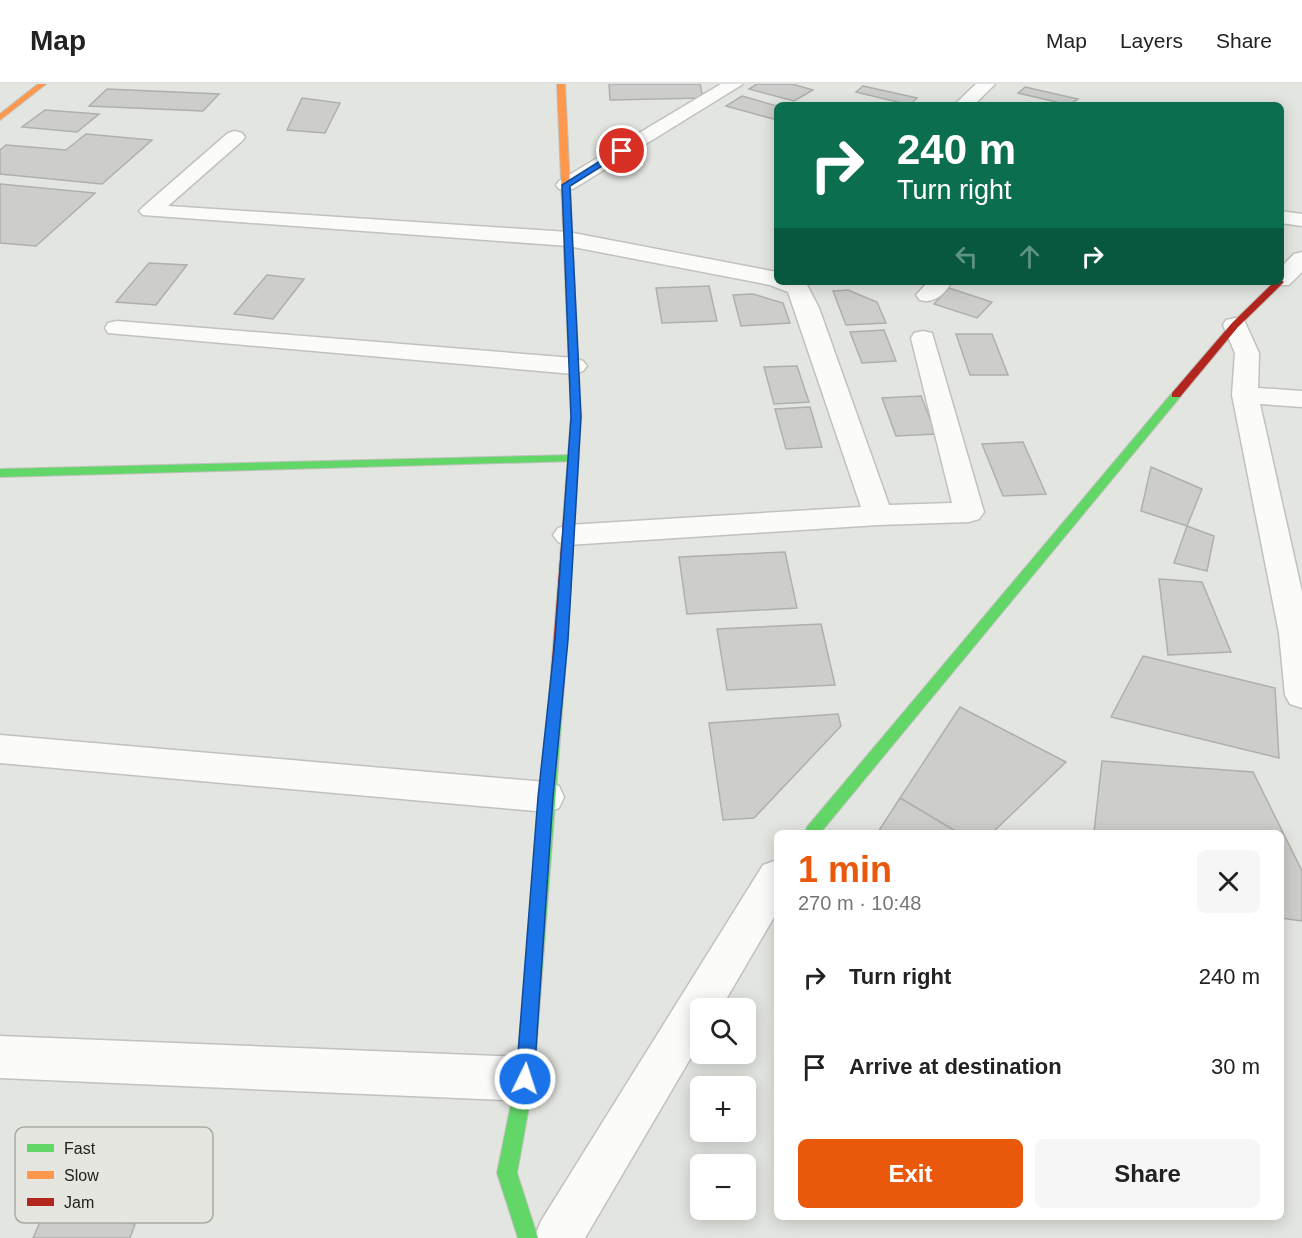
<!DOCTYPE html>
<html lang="en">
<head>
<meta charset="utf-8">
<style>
  body { margin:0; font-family:Helvetica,sans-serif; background:#f6f6f6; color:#222; height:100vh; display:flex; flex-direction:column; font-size:22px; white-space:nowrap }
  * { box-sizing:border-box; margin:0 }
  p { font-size:20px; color:#767676 }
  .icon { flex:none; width:33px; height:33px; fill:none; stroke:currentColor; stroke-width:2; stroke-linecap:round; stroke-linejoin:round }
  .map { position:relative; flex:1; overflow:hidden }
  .side { position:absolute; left:774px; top:746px; width:510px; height:390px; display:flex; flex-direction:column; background:#fff; border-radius:9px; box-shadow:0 3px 15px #0003 }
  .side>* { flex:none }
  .guide { position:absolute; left:774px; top:18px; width:510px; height:183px; border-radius:9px; box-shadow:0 3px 15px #0003; background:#0b6e4f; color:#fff; overflow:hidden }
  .controls { position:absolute; left:690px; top:914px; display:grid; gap:12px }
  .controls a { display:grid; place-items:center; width:66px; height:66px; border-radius:9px; background:#fff; box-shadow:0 3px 15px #0003; font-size:30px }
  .pin { position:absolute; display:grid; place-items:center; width:51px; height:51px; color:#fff; margin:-26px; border:3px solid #fff; border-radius:50%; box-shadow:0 2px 6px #0007 }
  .me { position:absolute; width:66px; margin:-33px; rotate:4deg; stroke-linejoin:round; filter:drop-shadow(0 0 4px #0008) }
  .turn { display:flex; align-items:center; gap:21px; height:126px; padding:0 24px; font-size:27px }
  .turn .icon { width:78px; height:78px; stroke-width:2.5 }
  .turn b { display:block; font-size:42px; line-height:51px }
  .lanes { display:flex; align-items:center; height:57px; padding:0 24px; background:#0003; justify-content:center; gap:30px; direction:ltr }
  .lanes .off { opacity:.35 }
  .round { display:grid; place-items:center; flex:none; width:63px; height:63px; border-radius:9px; background:#f6f6f6 }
  .head { display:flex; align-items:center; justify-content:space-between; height:102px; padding:0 24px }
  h1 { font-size:36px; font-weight:800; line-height:45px; color:#ea580c }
  .cta { display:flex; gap:12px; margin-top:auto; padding:12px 24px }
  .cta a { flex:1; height:69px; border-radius:9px; background:#ea580c; color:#fff; font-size:24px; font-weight:800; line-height:69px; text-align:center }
  .cta a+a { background:#f6f6f6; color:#222 }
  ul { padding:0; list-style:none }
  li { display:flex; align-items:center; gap:18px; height:90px; padding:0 24px }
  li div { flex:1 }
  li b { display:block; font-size:22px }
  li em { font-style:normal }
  header { display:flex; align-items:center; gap:36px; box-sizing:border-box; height:84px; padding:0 30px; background:#fff; border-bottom:2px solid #e0e0e0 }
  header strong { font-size:28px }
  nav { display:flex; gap:33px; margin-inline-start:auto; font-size:21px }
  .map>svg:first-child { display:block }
</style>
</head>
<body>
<header>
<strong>Map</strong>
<nav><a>Map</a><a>Layers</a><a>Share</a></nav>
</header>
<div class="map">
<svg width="1302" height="1154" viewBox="0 0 1302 1154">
  <rect width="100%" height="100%" fill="#e3e5e0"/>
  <!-- building -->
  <g fill="#cdcecb" stroke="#aeb0ac" stroke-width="1.5">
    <polygon points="609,0 700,0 703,14 610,16"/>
    <polygon points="757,0 792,0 813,6 794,17 749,5"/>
    <polygon points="863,2 917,14 910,21 856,8"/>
    <polygon points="1025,3 1078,15 1069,21 1018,9"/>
    <polygon points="107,5 219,10 203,27 89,22"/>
    <polygon points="742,12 777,22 777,36 726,22"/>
    <polygon points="302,14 340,19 325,49 287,46"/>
    <polygon points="45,26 99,30 77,48 22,43"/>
    <polygon points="86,50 152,56 102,100 0,90 0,66 6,61 66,66"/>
    <polygon points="0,100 95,109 36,162 0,159"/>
    <polygon points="149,179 187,181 156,221 116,218"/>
    <polygon points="267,191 304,195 273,235 234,230"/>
    <polygon points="709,202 717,237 662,239 656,204"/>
    <polygon points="949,204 992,218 977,234 934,220"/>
    <polygon points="848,206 877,218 886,239 846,241 833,207"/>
    <polygon points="753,210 783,219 790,239 741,242 733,211"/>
    <polygon points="884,246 896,277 862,279 850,248"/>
    <polygon points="956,250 992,250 1008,291 970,291"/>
    <polygon points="797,282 809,318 774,320 764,283"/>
    <polygon points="921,312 936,350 896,352 882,314"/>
    <polygon points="810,323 822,363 786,365 775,325"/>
    <polygon points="1023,358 1046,410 1003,412 982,360"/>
    <polygon points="1151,383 1202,405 1187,442 1141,427"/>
    <polygon points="1187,442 1214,452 1207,487 1174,479"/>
    <polygon points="785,468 797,524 687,530 679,473"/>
    <polygon points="1159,495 1202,498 1231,568 1168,571"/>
    <polygon points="821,540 835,601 727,606 717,545"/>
    <polygon points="1143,572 1275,604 1279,674 1111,633"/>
    <polygon points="960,623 1066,678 993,748 957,748 900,714"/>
    <polygon points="838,630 841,642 754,734 723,736 709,639"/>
    <polygon points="1102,677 1253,688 1302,787 1302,837 1281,834 1281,748 1094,748"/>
    <polygon points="900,714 957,748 878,748"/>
    <polygon points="45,1127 135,1140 130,1154 33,1154"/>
  </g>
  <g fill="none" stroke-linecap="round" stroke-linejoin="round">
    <!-- street casing -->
    <g stroke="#c1c2bf" stroke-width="3">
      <g id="street">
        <polygon points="721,0 743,0 573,105 559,105 556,101 559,97"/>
        <polygon points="976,0 995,0 974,21 954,21"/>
        <polygon points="235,47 242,49 245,53 242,57 168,122 568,148 777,188 777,198 806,199 819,224 889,421 952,419 911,254 914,249 923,247 932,249 984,428 979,435 969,438 878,441 568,461 558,458 553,451 558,444 568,441 861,423 788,208 770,201 568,162 143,131 139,127 143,123 228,49"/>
        <polygon points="1281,127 1302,130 1302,142 1281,139"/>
        <polygon points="1302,168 1302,188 1289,201 1273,201 1271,198 1281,198 1281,183 1294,170"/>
        <path d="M928 198H952C944 210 935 220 920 216L916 211Z"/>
        <polygon points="1235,234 1244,236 1259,269 1258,304 1302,307 1302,323 1260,320 1302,508 1302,624 1290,620 1285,611 1279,549 1232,311 1235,269 1223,241 1226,236"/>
        <polygon points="117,237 574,274 583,277 587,282 583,287 574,290 108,249 105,244 108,239"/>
        <polygon points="0,651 546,698 559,702 564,713 559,724 546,728 0,679"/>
        <polygon points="777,776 777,828 721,924 700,924 700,958 585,1154 534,1154 541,1137 763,781"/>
        <polygon points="0,952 525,973 541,980 547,995 541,1010 525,1017 0,994"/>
      </g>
    </g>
    <!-- fast casing -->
    <g stroke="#c1c2bf" stroke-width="2">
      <g id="fast">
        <polygon points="1176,308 1181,311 1180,313 821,748 805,748 807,743 1172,309"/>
        <polygon points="573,371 577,373 577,377 0,393 0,385"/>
        <polygon points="557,597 562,598 564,602 534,995 517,1089 538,1154 518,1154 497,1089 516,995 550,602 552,598"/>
      </g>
    </g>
    <!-- slow casing -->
    <g stroke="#c1c2bf" stroke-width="2">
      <g id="slow">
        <polygon points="38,0 46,0 0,36 0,30"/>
        <polygon points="557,0 565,0 581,333 575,436 569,440 563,436 571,333"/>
      </g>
    </g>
    <!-- jam casing -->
    <g stroke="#c1c2bf" stroke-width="2">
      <g id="jam">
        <polygon points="1281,196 1284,198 1282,200 1238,243 1180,313 1172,313 1172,309 1232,239 1274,198 1281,198"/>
        <polygon points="569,432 575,436 564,602 562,606 552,606 550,602 563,436"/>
      </g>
    </g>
    <!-- street -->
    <use href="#street" fill="#fbfbfa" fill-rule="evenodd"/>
    <!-- fast -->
    <use href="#fast" fill="#63d668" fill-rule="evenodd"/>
    <!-- slow -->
    <use href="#slow" fill="#ff974d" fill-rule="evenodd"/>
    <!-- jam -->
    <use href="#jam" fill="#b3261e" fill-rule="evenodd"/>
  </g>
  <!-- route -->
  <polygon fill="#1a73e8" stroke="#114b97" stroke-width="1.5" points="619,65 626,67 570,102 581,333 568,556 553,713 534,995 531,1001 525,1004 519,1001 516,995 538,713 555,556 571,333 562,101"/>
  <!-- legend -->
  <rect x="15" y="1043" width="198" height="96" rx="9" fill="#e4e6df" stroke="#aaaba6" stroke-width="1.5"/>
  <rect x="27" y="1060" width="27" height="8" fill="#63d668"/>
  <rect x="27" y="1087" width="27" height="8" fill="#ff974d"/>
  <rect x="27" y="1114" width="27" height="8" fill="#b3261e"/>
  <g font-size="16" fill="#222220">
    <text x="64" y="1070">Fast</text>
    <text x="64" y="1097">Slow</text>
    <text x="64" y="1124">Jam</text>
  </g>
</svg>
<div class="controls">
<a><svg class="icon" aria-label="search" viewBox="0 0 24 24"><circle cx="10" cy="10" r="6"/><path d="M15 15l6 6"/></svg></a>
<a>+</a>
<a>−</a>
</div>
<div class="pin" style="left:622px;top:67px;background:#d93025"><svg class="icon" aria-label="arrive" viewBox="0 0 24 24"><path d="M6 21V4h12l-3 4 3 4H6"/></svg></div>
<svg class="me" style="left:525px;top:995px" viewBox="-20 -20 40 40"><circle r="17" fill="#1a73e8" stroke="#fff" stroke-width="3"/><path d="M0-11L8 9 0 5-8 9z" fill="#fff"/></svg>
<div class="guide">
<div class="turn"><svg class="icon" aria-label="right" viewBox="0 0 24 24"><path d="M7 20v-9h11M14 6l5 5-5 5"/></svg><div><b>240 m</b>Turn right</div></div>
<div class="lanes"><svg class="icon off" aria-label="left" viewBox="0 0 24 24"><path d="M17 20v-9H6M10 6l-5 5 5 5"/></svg><svg class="icon off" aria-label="ahead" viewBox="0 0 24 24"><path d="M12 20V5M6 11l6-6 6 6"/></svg><svg class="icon" aria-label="right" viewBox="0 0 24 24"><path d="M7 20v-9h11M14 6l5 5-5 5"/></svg></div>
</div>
<section class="side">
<div class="head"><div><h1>1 min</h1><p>270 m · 10:48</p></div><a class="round"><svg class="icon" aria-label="close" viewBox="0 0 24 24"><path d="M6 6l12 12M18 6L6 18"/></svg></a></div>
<ul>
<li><svg class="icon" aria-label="right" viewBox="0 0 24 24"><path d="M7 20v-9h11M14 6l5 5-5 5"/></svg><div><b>Turn right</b></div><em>240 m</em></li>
<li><svg class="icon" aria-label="arrive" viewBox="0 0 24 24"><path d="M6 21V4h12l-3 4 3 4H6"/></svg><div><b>Arrive at destination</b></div><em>30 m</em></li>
</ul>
<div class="cta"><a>Exit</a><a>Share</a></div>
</section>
</div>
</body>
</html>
